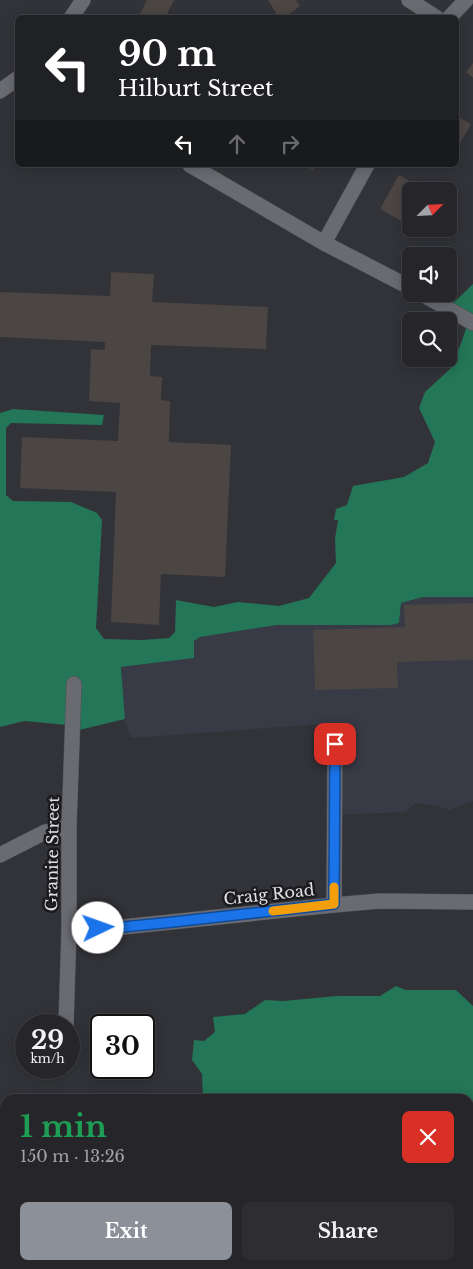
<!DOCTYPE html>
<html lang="en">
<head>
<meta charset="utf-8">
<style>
  body { margin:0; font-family:"Libre Baskerville",serif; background:#2e2e32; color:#f1f3f6; height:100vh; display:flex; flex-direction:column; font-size:19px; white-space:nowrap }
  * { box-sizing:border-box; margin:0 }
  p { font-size:16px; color:#a4a5a8 }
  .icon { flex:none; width:28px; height:28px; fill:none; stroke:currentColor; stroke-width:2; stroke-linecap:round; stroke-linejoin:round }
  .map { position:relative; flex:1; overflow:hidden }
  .drawer { position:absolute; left:0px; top:1094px; width:474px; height:176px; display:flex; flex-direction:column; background:#26262a; border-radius:15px 15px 0 0; box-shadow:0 2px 12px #0003,0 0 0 1px #424347 }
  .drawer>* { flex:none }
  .guide { position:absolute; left:15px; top:15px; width:444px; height:152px; border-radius:8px; box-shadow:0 2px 12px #0003,0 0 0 1px #424347; background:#202124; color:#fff; overflow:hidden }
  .needle { width:32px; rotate:66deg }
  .tools { position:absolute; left:402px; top:182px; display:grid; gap:10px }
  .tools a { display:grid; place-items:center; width:55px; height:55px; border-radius:8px; background:#26262a; box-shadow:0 2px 12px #0003,0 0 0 1px #424347; font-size:25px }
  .speed { position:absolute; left:15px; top:1014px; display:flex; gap:10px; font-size:25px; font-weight:700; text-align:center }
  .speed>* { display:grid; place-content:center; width:65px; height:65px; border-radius:50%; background:#26262a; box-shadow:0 2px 12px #0003,0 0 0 1px #424347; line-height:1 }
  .speed small { font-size:12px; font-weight:400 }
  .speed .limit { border:2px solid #111; border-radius:8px; background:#fff; color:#111 }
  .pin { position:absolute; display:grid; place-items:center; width:42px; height:42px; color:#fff; margin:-21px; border-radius:10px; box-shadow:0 2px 8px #0006 }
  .me { position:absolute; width:55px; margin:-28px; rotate:87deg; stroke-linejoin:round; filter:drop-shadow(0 0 4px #0008) }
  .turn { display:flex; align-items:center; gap:18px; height:105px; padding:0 20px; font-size:22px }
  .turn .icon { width:65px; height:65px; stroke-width:2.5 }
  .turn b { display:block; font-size:35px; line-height:42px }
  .lanes { display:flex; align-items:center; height:48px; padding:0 20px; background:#0003; justify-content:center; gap:25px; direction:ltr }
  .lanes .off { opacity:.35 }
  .round { display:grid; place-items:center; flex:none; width:52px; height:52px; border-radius:8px; background:#2e2e32 }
  .overview { display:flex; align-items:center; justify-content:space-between; height:85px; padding:0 20px }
  h1 { font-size:30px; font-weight:700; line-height:38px; color:#1e9e55 }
  .primary-button { display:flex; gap:10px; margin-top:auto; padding:10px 20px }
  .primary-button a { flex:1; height:58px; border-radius:8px; background:#8c9099; color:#fff; font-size:20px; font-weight:700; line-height:58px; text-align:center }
  .primary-button a+a { background:#2e2e32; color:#f1f3f6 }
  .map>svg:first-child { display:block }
</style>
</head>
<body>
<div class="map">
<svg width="473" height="1269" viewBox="0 0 473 1269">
  <rect width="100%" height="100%" fill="#323338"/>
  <!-- built -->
  <polygon fill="#383a45" points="423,597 473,597 473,801 449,810 438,806 416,803 404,812 334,815 335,744 324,724 131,738 125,720 121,667 193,658 194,641 200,637 277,625 391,625 399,623 401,603"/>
  <!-- forest -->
  <g fill="#237657">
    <polygon points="473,284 473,597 423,597 401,603 399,623 391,625 277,625 200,637 194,641 194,658 121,667 125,719 75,731 67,725 24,721 0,727 0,413 13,409 104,415 102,425 11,423 6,428 6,495 13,501 71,502 97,513 102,520 96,628 104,639 142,640 169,638 175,632 176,600 214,607 238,602 279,606 309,598 336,563 335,539 338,520 334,520 336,509 347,505 353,486 404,477 428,463 435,442 419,408 425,392 450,369 460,346 466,329 464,326 443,313"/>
    <polygon points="396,986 406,990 456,990 473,1006 473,1203 469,1205 469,1099 203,1099 202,1074 192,1060 194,1040 204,1041 215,1032 213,1017 245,1014 265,1000 283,1001 337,996 380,996"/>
    <polygon points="5,1182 5,1265 185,1265 159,1269 0,1269 0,1187"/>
  </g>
  <!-- building -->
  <g fill="#4b4543">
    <polygon points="147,0 174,0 165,18 138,18"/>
    <polygon points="268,0 296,0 300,6 284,18 279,18"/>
    <polygon points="473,63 473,78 466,72"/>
    <polygon points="456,116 471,124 456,150"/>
    <polygon points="304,165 316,165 313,170"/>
    <polygon points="399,175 426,190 425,191 411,191 411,217 407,224 380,209"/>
    <polygon points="111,272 154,274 152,302 268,307 266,349 151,345 150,376 162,377 161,400 170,401 169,442 231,445 225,577 161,574 159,625 111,622 116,492 20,488 22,437 118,441 120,403 89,401 91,349 105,350 105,342 0,337 0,292 110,296"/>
    <polygon points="473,603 473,660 397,662 398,688 315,690 313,630 405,627 404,605"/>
  </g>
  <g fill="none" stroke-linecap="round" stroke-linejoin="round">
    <!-- minor casing -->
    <g stroke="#4e4e52" stroke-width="16">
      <g id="minor">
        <polyline points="409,0 437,18"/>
        <polyline points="449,18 466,0"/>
        <polyline points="324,243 367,165"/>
        <polyline points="0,855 45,832 69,827"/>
        <polyline points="334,905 335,744"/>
        <polyline points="69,929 113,928 334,905 380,901 473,902"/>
        <polyline points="66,1025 69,929 69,827 74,684"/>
        <polyline points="69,1041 70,1049"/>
      </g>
    </g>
    <!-- tertiary casing -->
    <g stroke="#4e4e52" stroke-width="16">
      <g id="tertiary">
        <polyline points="71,18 83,0"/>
        <polyline points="0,91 18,78"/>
        <polyline points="190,165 324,243 411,288"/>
        <polyline points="422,294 473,323"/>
      </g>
    </g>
    <!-- motorway casing -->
    <g stroke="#4e4e52" stroke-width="16">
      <g id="motorway">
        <polyline points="469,1253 473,1252"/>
        <polyline points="286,1269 317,1265"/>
        <polyline points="386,1269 407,1265"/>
      </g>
    </g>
    <!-- minor -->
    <use href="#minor" stroke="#6a6b71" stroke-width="15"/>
    <!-- tertiary -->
    <use href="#tertiary" stroke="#6a6b71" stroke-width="15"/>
    <!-- motorway -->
    <use href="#motorway" stroke="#c08427" stroke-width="15"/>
  </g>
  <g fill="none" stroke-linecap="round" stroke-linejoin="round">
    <!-- route casing -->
    <g stroke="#114b97" stroke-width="12">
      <polyline id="route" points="98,928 113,928 173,922 334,904 335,744"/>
    </g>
    <!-- route -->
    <use href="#route" stroke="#1a73e8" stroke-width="9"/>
    <!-- slow -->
    <polyline stroke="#f59e0b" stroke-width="9" points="273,911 334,904 334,887"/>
  </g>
  <g text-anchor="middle" stroke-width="5" stroke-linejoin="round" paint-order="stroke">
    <!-- street labels -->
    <g font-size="16" fill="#e1e1e5" stroke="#1b1b1d">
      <text transform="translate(52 854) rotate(-89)" y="6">Granite Street</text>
      <text transform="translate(269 894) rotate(-6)" y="6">Craig Road</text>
    </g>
  </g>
</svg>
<div class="tools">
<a><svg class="needle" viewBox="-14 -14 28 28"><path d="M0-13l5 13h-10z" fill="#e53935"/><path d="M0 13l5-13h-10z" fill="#a4a5a8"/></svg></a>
<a><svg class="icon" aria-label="sound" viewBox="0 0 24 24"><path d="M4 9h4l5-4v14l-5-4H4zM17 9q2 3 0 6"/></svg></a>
<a><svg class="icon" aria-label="search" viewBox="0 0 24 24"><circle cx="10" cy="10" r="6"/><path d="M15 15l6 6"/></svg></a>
</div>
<div class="speed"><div>29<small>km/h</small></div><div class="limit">30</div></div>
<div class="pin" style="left:335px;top:744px;background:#d93025"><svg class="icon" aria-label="arrive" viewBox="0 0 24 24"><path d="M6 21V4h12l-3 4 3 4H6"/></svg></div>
<svg class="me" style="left:98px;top:928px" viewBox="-20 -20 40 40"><circle r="19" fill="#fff"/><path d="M0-13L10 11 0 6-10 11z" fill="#1a73e8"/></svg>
<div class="guide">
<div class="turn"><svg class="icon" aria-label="left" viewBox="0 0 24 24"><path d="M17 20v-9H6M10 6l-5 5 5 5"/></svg><div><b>90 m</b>Hilburt Street</div></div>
<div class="lanes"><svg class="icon" aria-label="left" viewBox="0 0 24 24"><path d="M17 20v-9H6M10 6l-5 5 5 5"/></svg><svg class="icon off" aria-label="ahead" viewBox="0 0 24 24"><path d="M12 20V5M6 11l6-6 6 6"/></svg><svg class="icon off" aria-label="right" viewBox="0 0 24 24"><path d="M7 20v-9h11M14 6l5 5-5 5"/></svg></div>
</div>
<section class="drawer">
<div class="overview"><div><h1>1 min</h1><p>150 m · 13:26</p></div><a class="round" style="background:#d93025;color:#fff"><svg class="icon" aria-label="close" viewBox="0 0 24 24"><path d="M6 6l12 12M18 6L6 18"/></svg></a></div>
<div class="primary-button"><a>Exit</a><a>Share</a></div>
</section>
</div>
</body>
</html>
